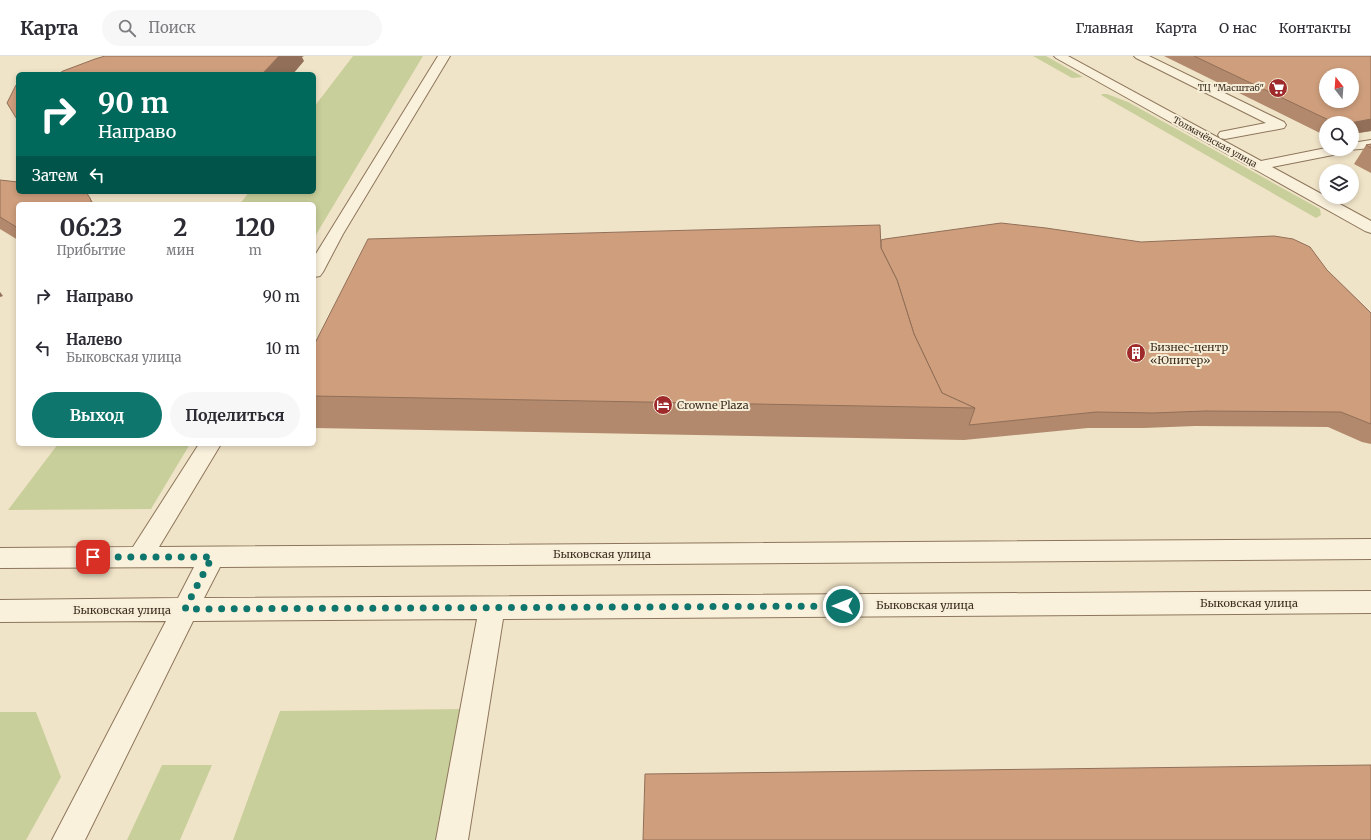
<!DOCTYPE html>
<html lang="ru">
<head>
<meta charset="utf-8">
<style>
  body { margin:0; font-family:Merriweather,serif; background:#f7f7f7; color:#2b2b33; height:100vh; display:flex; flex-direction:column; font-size:15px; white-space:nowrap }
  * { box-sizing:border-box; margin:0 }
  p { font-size:13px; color:#7c7c81 }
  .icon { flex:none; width:22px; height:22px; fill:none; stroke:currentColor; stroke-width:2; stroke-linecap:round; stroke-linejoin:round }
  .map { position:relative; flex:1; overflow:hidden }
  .panel { position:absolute; left:16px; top:146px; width:300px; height:244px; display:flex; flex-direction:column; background:#fff; border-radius:6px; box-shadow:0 2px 6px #0003 }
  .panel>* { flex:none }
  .hud { position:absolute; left:16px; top:16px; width:300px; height:122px; border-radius:6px; box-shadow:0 2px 6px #0003; background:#00695c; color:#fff; overflow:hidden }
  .needle { width:26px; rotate:343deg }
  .tools { position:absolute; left:1319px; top:12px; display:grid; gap:8px }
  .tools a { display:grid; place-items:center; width:40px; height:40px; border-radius:50%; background:#fff; box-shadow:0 2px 6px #0003; font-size:20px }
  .pin { position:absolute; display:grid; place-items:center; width:34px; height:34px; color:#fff; margin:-17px; border-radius:8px; box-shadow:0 2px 6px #0006 }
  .me { position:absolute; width:44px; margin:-22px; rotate:270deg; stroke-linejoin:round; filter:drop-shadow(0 0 3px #0008) }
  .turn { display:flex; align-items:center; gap:14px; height:84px; padding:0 16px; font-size:18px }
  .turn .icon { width:52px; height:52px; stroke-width:2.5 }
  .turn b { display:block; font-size:28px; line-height:34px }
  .then { display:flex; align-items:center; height:38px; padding:0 16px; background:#0003; gap:8px; font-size:15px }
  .eta { display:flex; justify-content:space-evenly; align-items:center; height:68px; text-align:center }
  .eta b { font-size:24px; font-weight:700; line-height:28px }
  .action { display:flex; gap:8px; margin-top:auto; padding:8px 16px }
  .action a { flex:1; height:46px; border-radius:24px; background:#0f766e; color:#fff; font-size:16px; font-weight:700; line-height:46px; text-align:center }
  .action a+a { background:#f7f7f7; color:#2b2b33 }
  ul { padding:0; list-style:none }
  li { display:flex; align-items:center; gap:12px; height:52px; padding:0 16px }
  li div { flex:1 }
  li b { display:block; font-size:15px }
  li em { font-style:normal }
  header { display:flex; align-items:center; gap:24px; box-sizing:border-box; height:56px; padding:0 20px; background:#fff; border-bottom:1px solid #e1e1e2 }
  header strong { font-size:19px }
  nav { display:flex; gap:22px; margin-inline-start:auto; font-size:14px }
  .search { width:280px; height:36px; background:#f7f7f7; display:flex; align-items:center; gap:10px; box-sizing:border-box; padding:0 14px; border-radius:22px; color:#7c7c81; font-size:15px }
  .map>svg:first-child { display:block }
</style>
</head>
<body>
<header>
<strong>Карта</strong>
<div class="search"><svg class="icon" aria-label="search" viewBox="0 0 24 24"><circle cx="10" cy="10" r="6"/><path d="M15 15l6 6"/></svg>Поиск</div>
<nav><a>Главная</a><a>Карта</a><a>О нас</a><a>Контакты</a></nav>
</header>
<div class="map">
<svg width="1371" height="784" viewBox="0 0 1371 784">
  <rect width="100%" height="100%" fill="#f0e4c8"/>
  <!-- green -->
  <g fill="#c9cf9b">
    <polygon points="353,0 423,0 314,182 314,148 240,148 249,136 314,136 314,51"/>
    <polygon points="1033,0 1046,0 1083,21 1072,22"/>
    <polygon points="1102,38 1107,38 1128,46 1320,153 1321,159 1316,162 1101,39"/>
    <polygon points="58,388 190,388 151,453 8,454"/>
    <polygon points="465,653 440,784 233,784 280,655"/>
    <polygon points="0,656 36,656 61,721 26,784 0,784"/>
    <polygon points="162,709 212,709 180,784 127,784"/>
  </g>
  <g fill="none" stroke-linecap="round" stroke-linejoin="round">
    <!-- minor casing -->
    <g stroke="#8d765c" stroke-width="2">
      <g id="minor">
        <polygon points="438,0 450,0 343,178 323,216 320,220 314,221 314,201"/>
        <polygon points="1054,0 1068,0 1261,105 1326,92 1352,93 1352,87 1371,84 1371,92 1349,94 1343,97 1272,111 1371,165 1371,177 1365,175 1056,2"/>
        <polygon points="1134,0 1149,0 1284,66 1286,69 1284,72 1279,73 1225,83 1220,82 1218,79 1220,76 1266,67 1136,2"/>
        <polygon points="199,388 221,388 159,491 1371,483 1371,503 220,511 204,542 1371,535 1371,557 503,563 468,784 436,784 477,563 193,565 85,784 52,784 166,565 0,566 0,544 178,542 194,511 0,512 0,492 133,491"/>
      </g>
    </g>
    <!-- minor -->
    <use href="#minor" fill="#faf1dc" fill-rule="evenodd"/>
  </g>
  <!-- wall -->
  <g fill="#b2896c">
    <polygon points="1164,0 1371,0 1371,75 1352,78 1352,67 1326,67 1326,80"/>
    <polygon points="1371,88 1371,117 1354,108 1366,89"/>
    <polygon points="0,124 18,136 90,142 94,148 18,148 18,184 0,173"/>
    <polygon points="881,184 1327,214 1371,257 1371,388 1362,386 1328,371 1195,370 1144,372 1088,372 964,384 314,372 314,289"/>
  </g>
  <!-- shaded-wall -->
  <g fill="#916f58">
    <polygon points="279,0 304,0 302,1 304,5 293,18 262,18"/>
    <polygon points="1371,63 1371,75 1352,78 1352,67 1350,67"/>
    <polygon points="0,236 3,240 0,241"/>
  </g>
  <!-- building -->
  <g fill="#cf9f7d" stroke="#916f58" fill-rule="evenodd">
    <polygon points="105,0 279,0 262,18 58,18 63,15 95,3"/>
    <path d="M1194 0H1371V63L1350 67H1335ZM1326 19H1352V45H1326Z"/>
    <polygon points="16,29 18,29 18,65 7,47"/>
    <polygon points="1371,88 1371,92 1366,89"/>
    <polygon points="0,124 18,126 18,136 86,136 90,142 92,148 18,148 18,172 0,161"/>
    <polygon points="1001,167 1046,172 1141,186 1274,180 1293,183 1310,191 1327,214 1371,257 1371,368 1341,356 1205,355 1153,357 1096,356 969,369 975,352 942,337 914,278 897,224 881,192 881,184 885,183"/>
    <polygon points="880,169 881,192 897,224 914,278 942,337 975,352 314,340 314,289 368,183"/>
    <polygon points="1371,709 1371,784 643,784 645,718"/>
  </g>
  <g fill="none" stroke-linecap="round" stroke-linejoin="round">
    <!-- route -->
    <polyline stroke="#0f766e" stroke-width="7" stroke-dasharray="0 12.6" points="93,501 212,501 185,553 843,550"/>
  </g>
  <!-- icons -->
  <defs>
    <g id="supermarket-disc" transform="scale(1)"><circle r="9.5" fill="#9e2a2b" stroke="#f7eed8"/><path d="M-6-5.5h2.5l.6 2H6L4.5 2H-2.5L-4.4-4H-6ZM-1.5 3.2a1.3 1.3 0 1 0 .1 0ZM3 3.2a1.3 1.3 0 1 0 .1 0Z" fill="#fff"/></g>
    <g id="building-disc" transform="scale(1)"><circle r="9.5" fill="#9e2a2b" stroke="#f7eed8"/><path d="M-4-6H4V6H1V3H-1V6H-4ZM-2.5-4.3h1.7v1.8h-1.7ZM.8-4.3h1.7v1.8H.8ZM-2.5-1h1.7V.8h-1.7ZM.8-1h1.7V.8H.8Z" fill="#fff"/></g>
    <g id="hotel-disc" transform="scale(1)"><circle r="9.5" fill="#9e2a2b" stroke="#f7eed8"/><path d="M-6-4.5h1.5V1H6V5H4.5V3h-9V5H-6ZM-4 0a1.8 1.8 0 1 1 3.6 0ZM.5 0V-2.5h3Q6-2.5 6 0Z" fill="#fff"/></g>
  </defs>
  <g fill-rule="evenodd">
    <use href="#supermarket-disc" x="1278" y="32"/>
    <use href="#building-disc" x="1136" y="297"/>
    <use href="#hotel-disc" x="663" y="349"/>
  </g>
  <g text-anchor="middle" stroke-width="4" stroke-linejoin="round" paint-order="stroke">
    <!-- far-poi labels -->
    <g font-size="9" fill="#3d2e20" stroke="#f7eed8" text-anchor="end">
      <text x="1264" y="35">ТЦ "Масштаб"</text>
    </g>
    <!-- far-street labels -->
    <g font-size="9" fill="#3d2e20" stroke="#f7eed8">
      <text transform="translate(1215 86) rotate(29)" y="3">Толмачёвская улица</text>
    </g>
    <!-- poi labels -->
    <g font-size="11" fill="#3d2e20" stroke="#f7eed8" text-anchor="start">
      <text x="1150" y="295">Бизнес-центр<tspan x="1150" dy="13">«Юпитер»</tspan></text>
      <text x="677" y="353">Crowne Plaza</text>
    </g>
    <!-- street labels -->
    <g font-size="11" fill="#3d2e20" stroke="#f7eed8">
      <text x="602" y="502">Быковская улица</text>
      <text x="1249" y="551">Быковская улица</text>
      <text x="925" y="553">Быковская улица</text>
      <text x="122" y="558">Быковская улица</text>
    </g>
  </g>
</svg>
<div class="tools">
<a><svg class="needle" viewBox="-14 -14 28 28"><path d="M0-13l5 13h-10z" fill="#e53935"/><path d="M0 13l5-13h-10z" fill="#7c7c81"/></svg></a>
<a><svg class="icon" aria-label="search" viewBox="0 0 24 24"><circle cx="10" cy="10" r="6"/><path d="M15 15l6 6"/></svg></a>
<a><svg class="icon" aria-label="layers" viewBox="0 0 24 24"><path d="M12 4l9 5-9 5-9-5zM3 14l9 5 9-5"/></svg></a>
</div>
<div class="pin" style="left:93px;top:501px;background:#d93025"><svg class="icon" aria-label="arrive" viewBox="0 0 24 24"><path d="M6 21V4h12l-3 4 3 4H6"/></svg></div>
<svg class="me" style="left:843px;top:550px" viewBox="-20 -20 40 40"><circle r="17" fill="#0f766e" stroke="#fff" stroke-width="3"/><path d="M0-11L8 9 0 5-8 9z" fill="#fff"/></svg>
<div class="hud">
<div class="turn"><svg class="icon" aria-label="right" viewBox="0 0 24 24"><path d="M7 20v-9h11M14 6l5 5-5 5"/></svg><div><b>90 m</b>Направо</div></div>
<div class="then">Затем<svg class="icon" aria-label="left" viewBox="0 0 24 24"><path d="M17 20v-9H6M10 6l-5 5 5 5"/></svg></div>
</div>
<section class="panel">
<div class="eta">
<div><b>06:23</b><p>Прибытие</p></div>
<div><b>2</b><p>мин</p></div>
<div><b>120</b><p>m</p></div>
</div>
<ul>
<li><svg class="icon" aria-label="right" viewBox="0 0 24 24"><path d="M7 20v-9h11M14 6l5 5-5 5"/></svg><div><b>Направо</b></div><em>90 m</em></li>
<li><svg class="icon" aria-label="left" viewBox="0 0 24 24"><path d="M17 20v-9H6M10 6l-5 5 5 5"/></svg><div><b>Налево</b><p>Быковская улица</p></div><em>10 m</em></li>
</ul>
<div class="action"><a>Выход</a><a>Поделиться</a></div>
</section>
</div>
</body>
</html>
